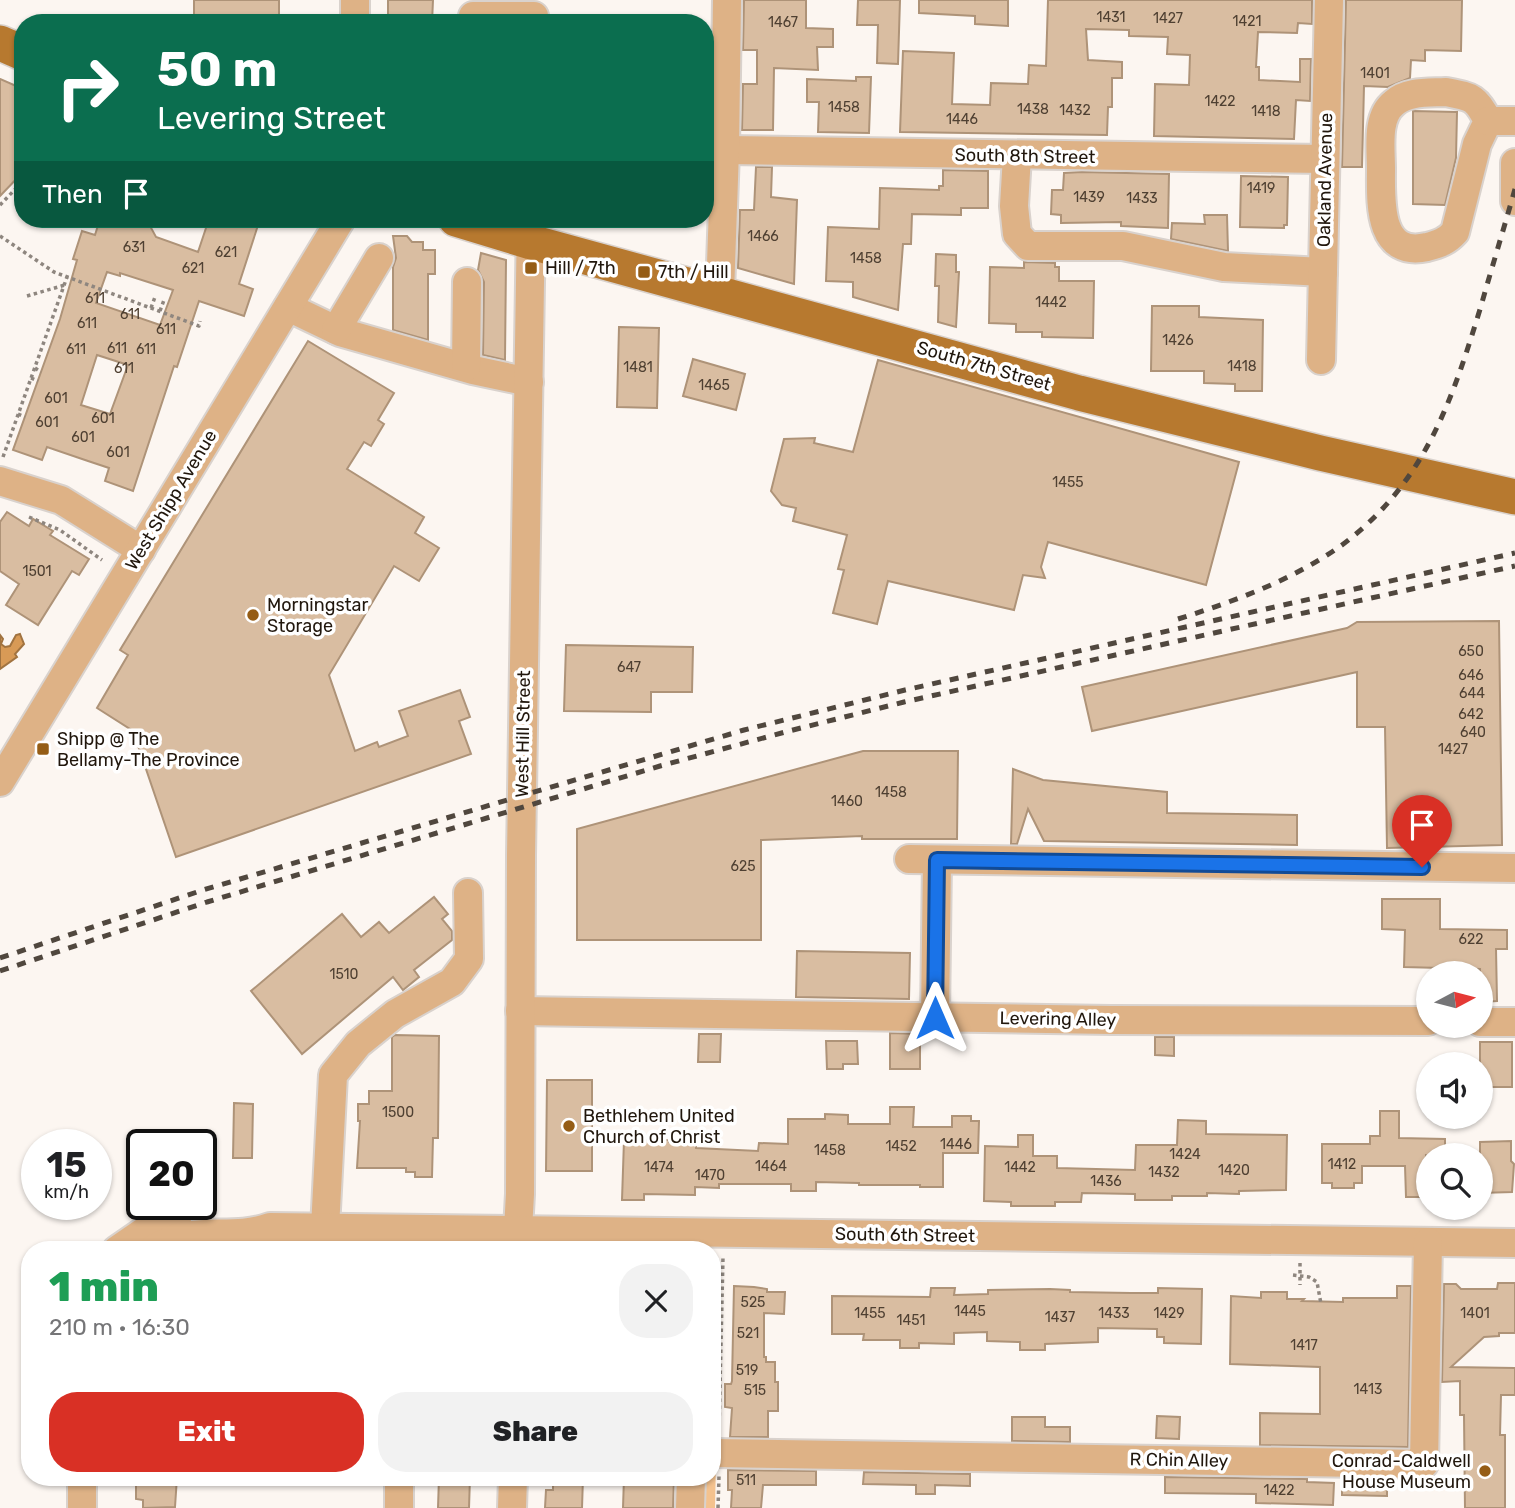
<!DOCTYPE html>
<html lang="en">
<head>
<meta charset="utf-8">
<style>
  body { margin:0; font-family:Rubik,sans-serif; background:#f2f2f2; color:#202124; height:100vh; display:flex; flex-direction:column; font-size:26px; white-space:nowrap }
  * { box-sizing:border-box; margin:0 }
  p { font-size:23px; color:#757577 }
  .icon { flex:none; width:38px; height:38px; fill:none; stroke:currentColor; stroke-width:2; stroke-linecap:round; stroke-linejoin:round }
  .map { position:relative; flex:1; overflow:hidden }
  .details { position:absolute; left:21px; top:1241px; width:700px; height:245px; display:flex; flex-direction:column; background:#fff; border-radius:28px; box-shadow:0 2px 5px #0004 }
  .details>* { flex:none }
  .banner { position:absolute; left:14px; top:14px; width:700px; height:214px; border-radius:28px; box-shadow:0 2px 5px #0004; background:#0b6e4f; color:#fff; overflow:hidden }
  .needle { width:46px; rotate:83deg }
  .tools { position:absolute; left:1416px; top:961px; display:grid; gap:14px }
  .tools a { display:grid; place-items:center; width:77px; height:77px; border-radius:50%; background:#fff; box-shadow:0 2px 5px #0004; font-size:35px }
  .speed { position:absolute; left:21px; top:1129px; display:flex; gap:14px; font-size:35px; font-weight:700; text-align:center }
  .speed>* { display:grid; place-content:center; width:91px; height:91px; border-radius:50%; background:#fff; box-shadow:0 2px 5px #0004; line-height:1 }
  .speed small { font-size:18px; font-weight:400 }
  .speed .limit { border:4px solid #111; border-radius:10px; background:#fff; color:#111 }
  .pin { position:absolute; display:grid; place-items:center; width:60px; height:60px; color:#fff; margin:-72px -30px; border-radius:50% 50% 50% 0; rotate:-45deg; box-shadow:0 0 7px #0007 }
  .pin .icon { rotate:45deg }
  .me { position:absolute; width:77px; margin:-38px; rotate:0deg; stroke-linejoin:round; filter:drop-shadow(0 0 5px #0008) }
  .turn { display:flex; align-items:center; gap:24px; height:147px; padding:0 28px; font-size:32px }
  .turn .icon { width:91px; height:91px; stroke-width:2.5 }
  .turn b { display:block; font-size:49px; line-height:60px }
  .then { display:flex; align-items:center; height:66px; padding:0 28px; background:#0003; gap:14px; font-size:26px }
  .round { display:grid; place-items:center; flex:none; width:74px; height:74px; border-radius:28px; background:#f2f2f2 }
  .headline { display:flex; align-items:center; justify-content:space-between; height:119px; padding:0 28px }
  h1 { font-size:42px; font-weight:800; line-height:52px; color:#1e9e55 }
  .action { display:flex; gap:14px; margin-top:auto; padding:14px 28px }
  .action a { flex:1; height:80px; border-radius:28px; background:#d93025; color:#fff; font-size:28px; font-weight:800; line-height:80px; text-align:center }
  .action a+a { background:#f2f2f2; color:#202124 }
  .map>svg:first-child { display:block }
</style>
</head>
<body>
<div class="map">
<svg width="1515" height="1508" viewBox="0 0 1515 1508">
  <rect width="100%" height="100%" fill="#fcf6f1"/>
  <!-- green -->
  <g fill="#f4c28e">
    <polygon points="712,1262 718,1262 716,1440 712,1440"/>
    <polygon points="712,1461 716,1461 715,1508 693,1508 693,1477 712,1477"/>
  </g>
  <!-- water -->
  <polygon fill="#d89a56" stroke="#a17340" stroke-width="2" points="20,634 24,644 15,654 17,657 0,669 0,635 3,639 1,644 5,647 10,646 16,635"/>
  <!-- building -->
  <g fill="#d9bda1" stroke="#ae9378" stroke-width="2" fill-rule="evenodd">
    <rect x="194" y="0" width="85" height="23"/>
    <polygon points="388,0 433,0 432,23 388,23"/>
    <polygon points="744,0 806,0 806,28 833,29 833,47 817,47 818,70 774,68 773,130 742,130 743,84 757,84 757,50 743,50"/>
    <polygon points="858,0 900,0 898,64 877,63 878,25 857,25"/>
    <polygon points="919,0 1008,0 1008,26 975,24 975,16 919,13"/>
    <polygon points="1048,0 1312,0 1312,24 1298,23 1297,33 1258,32 1256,67 1259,67 1259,80 1300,82 1300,59 1311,59 1310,101 1296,100 1294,139 1154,136 1155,84 1189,85 1190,55 1167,54 1168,37 1129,36 1129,30 1086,29 1088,60 1122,62 1122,78 1112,78 1112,107 1108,107 1107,135 900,132 903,51 954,53 952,104 990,105 991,83 1028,84 1029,65 1046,66"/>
    <polygon points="1346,0 1462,0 1461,51 1425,50 1425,61 1411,60 1410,78 1388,87 1364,86 1362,167 1342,167"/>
    <polygon points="856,77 871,77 869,133 818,132 819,102 807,102 807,79 856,81"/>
    <polygon points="0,79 23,89 23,172 0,196"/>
    <polygon points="1413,111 1457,112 1456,158 1445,205 1413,204"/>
    <polygon points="756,167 772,167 771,197 797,200 794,284 738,268 740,210 754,210"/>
    <polygon points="943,170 988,171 988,208 961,208 961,215 912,214 911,244 903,244 898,310 853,297 853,282 826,281 828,227 879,229 880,188 939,190 939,186 943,186"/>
    <polygon points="1082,172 1169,174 1168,228 1121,226 1121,222 1061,223 1061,215 1051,214 1052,190 1063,190 1064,173"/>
    <polygon points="1241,176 1288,177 1287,225 1284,225 1284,228 1240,227"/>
    <polygon points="1204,215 1227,215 1228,251 1171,239 1172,223 1205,224"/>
    <path d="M100 219H152L150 226 156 237 198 252 209 219H260L239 284 253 289 244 316 199 301 177 367 174 366 133 491 105 481 109 468 88 461 47 447 42 460 13 450 60 319 77 260 73 259 82 231 95 235ZM107 272 120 276V273L173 290 160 325 96 303ZM97 355 128 365 110 414 81 405Z"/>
    <polygon points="393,236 407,236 412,242 423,242 423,250 435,250 435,274 428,274 428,340 393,330 393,267 396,258"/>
    <polygon points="481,253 506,260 505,360 483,355 484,282 478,270"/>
    <polygon points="936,254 956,255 956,272 959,272 956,327 938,322 939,286 935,286"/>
    <polygon points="1024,262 1055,263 1055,267 1059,267 1059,281 1094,281 1093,338 1042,337 1042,332 1016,332 1016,324 989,323 990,267 1024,268"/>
    <polygon points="1152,306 1199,306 1199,317 1263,320 1262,391 1235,391 1235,384 1204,383 1204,371 1151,371"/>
    <polygon points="619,327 659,328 657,408 617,407"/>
    <polygon points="308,341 394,393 378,420 384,424 371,446 364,442 347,469 424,517 415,533 439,548 419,581 394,566 329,675 355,751 377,742 379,747 408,736 399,711 460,690 470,717 459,721 471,754 176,857 133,731 97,708 128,655 120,650"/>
    <polygon points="693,359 745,374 736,410 683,396"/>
    <polygon points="878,360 1239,462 1206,585 1048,542 1041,567 1045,578 1023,575 1014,610 888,581 877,624 833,613 844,570 838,569 847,535 793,521 796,508 782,505 771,491 784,439 815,438 814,443 853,452"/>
    <polygon points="7,512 29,526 33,519 53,531 50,535 89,559 79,575 72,571 38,625 6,605 19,584 0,571 0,522"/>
    <polygon points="1499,621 1502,845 1387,848 1385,727 1357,727 1357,672 1092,731 1082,687 1347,628 1357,622"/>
    <polygon points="566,645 693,647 692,692 651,692 651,712 564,711"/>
    <polygon points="863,751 958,751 957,839 862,839 862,836 761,840 761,940 577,940 577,829"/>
    <polygon points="1013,769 1043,780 1167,792 1167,813 1297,815 1297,845 1044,841 1028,809 1017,844 1011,844"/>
    <polygon points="434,897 448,914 442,919 452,931 452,940 414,970 419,977 403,990 393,977 302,1054 251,991 342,914 361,937 379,922 389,933"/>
    <polygon points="1382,899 1440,899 1440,929 1507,930 1507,949 1496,949 1497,1001 1480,1002 1480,969 1404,967 1405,930 1382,929"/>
    <polygon points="797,951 910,953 909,999 796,997"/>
    <polygon points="890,1033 920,1034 920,1069 890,1069"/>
    <polygon points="699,1034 721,1034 720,1062 698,1062"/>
    <polygon points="395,1035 439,1036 438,1138 433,1138 432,1177 415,1177 415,1172 406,1172 406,1168 357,1168 360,1121 358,1121 358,1104 369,1104 369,1091 392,1091 392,1037"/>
    <polygon points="1155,1037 1174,1037 1174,1056 1155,1055"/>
    <polygon points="826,1041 857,1041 858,1064 843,1064 843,1069 827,1069"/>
    <rect x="1480" y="1042" width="32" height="45"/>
    <polygon points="547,1080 592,1080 592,1171 546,1171"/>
    <polygon points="234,1103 253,1104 252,1158 233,1158"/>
    <polygon points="890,1107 914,1107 913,1127 952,1127 952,1116 971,1116 971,1121 979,1121 978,1153 943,1153 943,1187 920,1187 920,1185 859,1185 859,1183 816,1182 816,1191 791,1191 791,1184 719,1184 719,1188 695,1187 695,1195 644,1194 644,1200 622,1200 624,1140 669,1140 669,1142 696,1143 696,1148 758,1151 759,1143 788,1144 788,1119 825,1119 825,1114 848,1115 848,1124 890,1124"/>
    <polygon points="1380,1111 1399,1111 1399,1138 1445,1139 1445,1155 1426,1155 1427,1197 1406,1197 1405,1166 1362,1166 1362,1183 1354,1183 1354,1188 1332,1188 1332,1183 1322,1183 1322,1144 1370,1144 1370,1136 1380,1136"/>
    <polygon points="1178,1120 1206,1121 1206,1134 1287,1135 1286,1190 1239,1191 1239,1194 1207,1193 1207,1196 1172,1196 1172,1200 1135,1200 1135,1194 1082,1193 1081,1202 1055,1202 1055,1206 1011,1206 1011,1202 984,1201 985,1146 1018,1147 1018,1135 1033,1135 1033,1156 1057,1156 1057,1168 1135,1170 1136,1145 1177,1145"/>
    <polygon points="1511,1141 1511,1161 1514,1164 1512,1192 1480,1193 1480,1142"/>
    <polygon points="1498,1283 1515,1283 1515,1333 1499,1333 1499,1336 1484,1337 1451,1367 1515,1368 1515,1395 1501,1395 1500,1435 1505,1435 1505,1508 1465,1508 1464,1415 1460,1415 1460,1381 1442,1382 1444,1284 1456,1284 1461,1289 1497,1289"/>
    <polygon points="734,1286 754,1287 767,1289 767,1292 785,1292 784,1314 764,1313 764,1357 766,1357 766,1362 775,1362 775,1382 778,1382 778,1411 768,1411 768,1437 730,1437 732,1408 725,1407 725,1384 731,1384 732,1381"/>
    <polygon points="1397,1286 1411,1286 1408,1447 1260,1445 1260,1413 1320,1414 1320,1367 1230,1364 1231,1296 1261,1298 1261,1292 1287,1292 1287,1299 1304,1299 1302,1301 1343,1302 1343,1298 1397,1298"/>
    <polygon points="931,1288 955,1288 954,1295 988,1294 988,1290 1050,1289 1070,1290 1070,1292 1131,1293 1158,1293 1158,1288 1202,1289 1201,1344 1164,1343 1164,1337 1157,1337 1157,1329 1098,1328 1098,1342 1045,1344 1045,1350 1020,1350 1020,1342 987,1341 987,1332 954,1333 954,1344 919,1343 919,1348 900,1348 900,1340 863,1340 864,1334 832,1334 832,1296 930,1297"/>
    <polygon points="1157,1416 1180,1417 1179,1439 1156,1438"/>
    <polygon points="1012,1417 1045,1417 1045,1427 1070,1427 1070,1442 1012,1441"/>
    <polygon points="728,1470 816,1471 816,1485 763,1485 761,1508 731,1508 732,1490 728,1490"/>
    <polygon points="864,1472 970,1474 970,1486 935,1485 935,1494 916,1494 916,1485 863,1484"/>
    <polygon points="136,1477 177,1477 175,1507 143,1508 143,1500 136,1499"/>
    <polygon points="439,1477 470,1477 469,1508 438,1508"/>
    <polygon points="553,1477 583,1477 582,1508 545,1508 546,1490 553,1490"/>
    <polygon points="624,1477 674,1477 673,1508 623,1508"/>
    <polygon points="1165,1477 1307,1479 1307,1482 1334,1483 1333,1505 1256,1503 1256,1494 1165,1493"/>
    <polygon points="1342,1479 1387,1480 1387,1496 1342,1495"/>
  </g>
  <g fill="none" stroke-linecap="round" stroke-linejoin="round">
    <!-- minor casing -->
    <g stroke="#d9d2cd" stroke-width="32">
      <g id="minor">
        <polyline points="355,23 355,0"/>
        <polyline points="473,23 473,16 534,16"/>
        <path d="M1446 92C1472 97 1476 97 1488 121L1477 144 1455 232C1447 241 1439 244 1427 247 1377 258 1381 200 1381 169 1381 148 1376 117 1394 103 1407 91 1429 93 1446 92Z"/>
        <polyline points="1488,121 1515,121"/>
        <polyline points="725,150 1325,159"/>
        <polyline points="1017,156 1014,206 1017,234 1028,246 1123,246 1224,267 1323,272"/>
        <polyline points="1515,163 1515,201"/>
        <polyline points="720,293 725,150 727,0"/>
        <polyline points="288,307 340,332 473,370 529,382"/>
        <polyline points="336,330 379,258"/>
        <polyline points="1321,360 1329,0"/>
        <polyline points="466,367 467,282"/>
        <polyline points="0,481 61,500 141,550"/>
        <polyline points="0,782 341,219"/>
        <polyline points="909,859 1515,868"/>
        <polyline points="520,1011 1111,1020 1428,1021"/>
        <polyline points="935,1018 937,860"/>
        <polyline points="1480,1022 1515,1022"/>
        <polyline points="325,1228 333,1075 358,1044 395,1014 452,982 469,959 468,893"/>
        <polyline points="517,1247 520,1194 521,856 531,219"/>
        <polyline points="117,1250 146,1230 177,1219"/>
        <path d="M152 1250C194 1222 227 1242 270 1227L1515 1243"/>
        <polyline points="712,1453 1424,1464 1428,1242"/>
        <polyline points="82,1477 82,1508"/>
        <polyline points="399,1508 399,1477"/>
        <polyline points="512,1508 513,1477"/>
        <polyline points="690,1508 691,1477"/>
      </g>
    </g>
    <!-- major casing -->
    <g stroke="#d9d2cd" stroke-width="38">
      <g id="major">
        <polyline points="0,43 23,53"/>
        <polyline points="456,219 531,242 1079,393 1320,453 1515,497"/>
      </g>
    </g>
    <!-- path -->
    <g stroke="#8e867f" stroke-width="3.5" stroke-dasharray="3.5 3.5" stroke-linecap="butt">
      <polyline points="0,205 23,181"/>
      <polyline points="0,236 54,272 199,326 200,321"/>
      <polyline points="27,296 65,285"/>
      <polyline points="151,308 155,297"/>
      <polyline points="160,311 164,300"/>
      <polyline points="35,368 41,372"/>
      <polyline points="31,378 38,381"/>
      <polyline points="18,414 25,417"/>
      <polyline points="3,457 67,277"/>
      <polyline points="29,517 60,530 102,560"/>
      <polyline points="1300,1263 1300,1285"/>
      <polyline points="1293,1275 1309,1277 1317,1282 1321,1304"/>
      <polyline points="719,1430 723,1257"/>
      <polyline points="718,1508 719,1476"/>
    </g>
    <!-- minor -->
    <use href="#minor" stroke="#deb286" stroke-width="28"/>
    <!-- major -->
    <use href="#major" stroke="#b7792f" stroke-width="35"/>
    <!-- rail -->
    <g stroke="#50473e" stroke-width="5" stroke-dasharray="9 9" stroke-linecap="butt">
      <path d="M1178 619C1235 601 1293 580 1342 545 1425 483 1452 401 1481 306 1492 267 1504 228 1515 189"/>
      <polyline points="0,958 203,890 744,730 905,690 1515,553"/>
      <polyline points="0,971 207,902 660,766 789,731 904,702 1515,566"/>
    </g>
  </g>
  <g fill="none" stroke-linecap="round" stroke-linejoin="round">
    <!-- route casing -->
    <g stroke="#114b97" stroke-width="18">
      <polyline id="route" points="935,1018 937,860 1422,867"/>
    </g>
    <!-- route -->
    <use href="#route" stroke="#1a73e8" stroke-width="12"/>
  </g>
  <!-- markers -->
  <g fill="#955d16" stroke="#fff" stroke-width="2.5">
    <rect x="524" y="261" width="14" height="14" rx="3.5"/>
    <rect x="637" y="265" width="14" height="14" rx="3.5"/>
    <circle cx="253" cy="615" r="7"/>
    <rect x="36" y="742" width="14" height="14" rx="3.5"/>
    <circle cx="569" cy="1126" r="7"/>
    <circle cx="1485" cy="1471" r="7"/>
  </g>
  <g text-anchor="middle" stroke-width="7" stroke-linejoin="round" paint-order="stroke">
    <!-- number labels -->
    <g font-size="14" fill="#4f4032">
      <text x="1111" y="22">1431</text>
      <text x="1168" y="23">1427</text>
      <text x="1247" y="26">1421</text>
      <text x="783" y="27">1467</text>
      <text x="1375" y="78">1401</text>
      <text x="1220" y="106">1422</text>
      <text x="844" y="112">1458</text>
      <text x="1033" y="114">1438</text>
      <text x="1075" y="115">1432</text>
      <text x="1266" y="116">1418</text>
      <text x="962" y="124">1446</text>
      <text x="1261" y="193">1419</text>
      <text x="1089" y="202">1439</text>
      <text x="1142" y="203">1433</text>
      <text x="763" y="241">1466</text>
      <text x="134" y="252">631</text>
      <text x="226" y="257">621</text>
      <text x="866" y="263">1458</text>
      <text x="193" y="273">621</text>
      <text x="95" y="303">611</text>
      <text x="1051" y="307">1442</text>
      <text x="130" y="319">611</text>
      <text x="87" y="328">611</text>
      <text x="166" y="334">611</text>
      <text x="1178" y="345">1426</text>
      <text x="117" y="353">611</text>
      <text x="76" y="354">611</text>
      <text x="146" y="354">611</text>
      <text x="1242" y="371">1418</text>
      <text x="638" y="372">1481</text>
      <text x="124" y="373">611</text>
      <text x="714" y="390">1465</text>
      <text x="56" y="403">601</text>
      <text x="103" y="423">601</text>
      <text x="47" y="427">601</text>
      <text x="83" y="442">601</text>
      <text x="118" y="457">601</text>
      <text x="1068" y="487">1455</text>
      <text x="37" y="576">1501</text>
      <text x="1471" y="656">650</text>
      <text x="629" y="672">647</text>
      <text x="1471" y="680">646</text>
      <text x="1472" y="698">644</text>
      <text x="1471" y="719">642</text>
      <text x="1473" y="737">640</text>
      <text x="1453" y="754">1427</text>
      <text x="891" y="797">1458</text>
      <text x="847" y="806">1460</text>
      <text x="743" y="871">625</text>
      <text x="1471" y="944">622</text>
      <text x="344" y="979">1510</text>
      <text x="398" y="1117">1500</text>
      <text x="956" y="1149">1446</text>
      <text x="901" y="1151">1452</text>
      <text x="830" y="1155">1458</text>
      <text x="1185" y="1159">1424</text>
      <text x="1342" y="1169">1412</text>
      <text x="771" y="1171">1464</text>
      <text x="659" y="1172">1474</text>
      <text x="1020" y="1172">1442</text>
      <text x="1234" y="1175">1420</text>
      <text x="1164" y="1177">1432</text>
      <text x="710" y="1180">1470</text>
      <text x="1106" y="1186">1436</text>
      <text x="753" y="1307">525</text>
      <text x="970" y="1316">1445</text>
      <text x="870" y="1318">1455</text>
      <text x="1114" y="1318">1433</text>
      <text x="1169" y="1318">1429</text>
      <text x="1475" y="1318">1401</text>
      <text x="1060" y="1322">1437</text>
      <text x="911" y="1325">1451</text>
      <text x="748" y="1338">521</text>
      <text x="1304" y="1350">1417</text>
      <text x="747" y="1375">519</text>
      <text x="1368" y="1394">1413</text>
      <text x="755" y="1395">515</text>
      <text x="746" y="1485">511</text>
      <text x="1279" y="1495">1422</text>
    </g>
    <!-- street labels -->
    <g font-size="18" fill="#21170d" stroke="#fff">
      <text transform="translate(1025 156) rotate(1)" y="6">South 8th Street</text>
      <text transform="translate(1325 180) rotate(-89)" y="6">Oakland Avenue</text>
      <text transform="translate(984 366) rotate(16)" y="6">South 7th Street</text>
      <text transform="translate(171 500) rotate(-59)" y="6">West Shipp Avenue</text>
      <text transform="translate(523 734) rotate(-89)" y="6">West Hill Street</text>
      <text transform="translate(1058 1019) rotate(1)" y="6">Levering Alley</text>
      <text transform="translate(905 1235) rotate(1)" y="6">South 6th Street</text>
      <text transform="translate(1179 1460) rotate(1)" y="6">R Chin Alley</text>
    </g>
    <!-- poi labels -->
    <g font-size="18" fill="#21170d" stroke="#fff" text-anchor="start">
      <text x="545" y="274">Hill / 7th</text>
      <text x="658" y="278">7th / Hill</text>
      <text x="267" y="611">Morningstar<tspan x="267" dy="21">Storage</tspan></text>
      <text x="57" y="745">Shipp @ The<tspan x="57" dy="21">Bellamy-The Province</tspan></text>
      <text x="583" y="1122">Bethlehem United<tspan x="583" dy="21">Church of Christ</tspan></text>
      <text x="1471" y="1467" text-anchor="end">Conrad-Caldwell<tspan x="1471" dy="21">House Museum</tspan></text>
    </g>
  </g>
</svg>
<div class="tools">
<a><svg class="needle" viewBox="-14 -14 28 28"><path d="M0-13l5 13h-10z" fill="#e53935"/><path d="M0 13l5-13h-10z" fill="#757577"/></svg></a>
<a><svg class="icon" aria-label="sound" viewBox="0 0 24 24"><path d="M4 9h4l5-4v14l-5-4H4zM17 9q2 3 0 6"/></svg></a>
<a><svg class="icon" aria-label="search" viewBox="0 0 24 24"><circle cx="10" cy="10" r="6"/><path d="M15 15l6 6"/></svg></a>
</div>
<div class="speed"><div>15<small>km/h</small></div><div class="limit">20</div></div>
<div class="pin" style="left:1422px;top:867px;background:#d93025"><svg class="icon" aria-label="arrive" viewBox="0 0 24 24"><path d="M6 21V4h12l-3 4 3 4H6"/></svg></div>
<svg class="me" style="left:935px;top:1018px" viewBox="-20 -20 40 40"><path d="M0-17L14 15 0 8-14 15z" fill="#1a73e8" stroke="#fff" stroke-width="4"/></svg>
<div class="banner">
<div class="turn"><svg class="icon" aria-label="right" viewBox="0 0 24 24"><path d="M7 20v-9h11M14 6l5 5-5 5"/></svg><div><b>50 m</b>Levering Street</div></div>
<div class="then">Then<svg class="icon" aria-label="arrive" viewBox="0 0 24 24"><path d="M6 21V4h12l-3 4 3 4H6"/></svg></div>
</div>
<section class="details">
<div class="headline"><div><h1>1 min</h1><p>210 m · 16:30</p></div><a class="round"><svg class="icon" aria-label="close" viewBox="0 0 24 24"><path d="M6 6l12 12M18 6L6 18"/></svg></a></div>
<div class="action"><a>Exit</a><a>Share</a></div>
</section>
</div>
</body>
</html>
